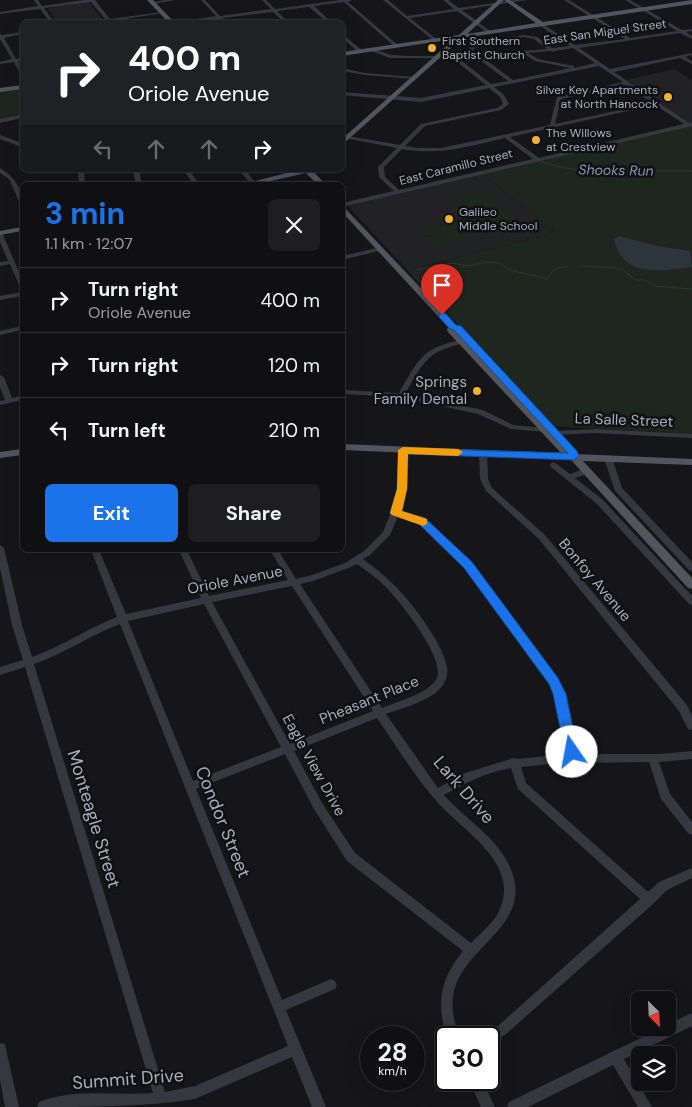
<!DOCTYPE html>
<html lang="en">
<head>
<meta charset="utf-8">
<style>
  body { margin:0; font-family:"DM Sans",sans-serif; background:#1e1e20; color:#f1f3f6; height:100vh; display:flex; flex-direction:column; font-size:19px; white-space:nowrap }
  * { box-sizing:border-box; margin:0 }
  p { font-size:16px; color:#9c9d9f }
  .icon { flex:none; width:28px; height:28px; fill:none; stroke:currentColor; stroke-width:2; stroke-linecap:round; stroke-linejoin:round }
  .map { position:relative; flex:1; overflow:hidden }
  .side { position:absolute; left:20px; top:182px; width:325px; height:370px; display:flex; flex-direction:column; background:#101012; border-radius:8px; box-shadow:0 5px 20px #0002,0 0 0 1px #303032 }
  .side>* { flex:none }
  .top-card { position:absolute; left:20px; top:20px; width:325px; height:152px; border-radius:8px; box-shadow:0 5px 20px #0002,0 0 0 1px #303032; background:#202124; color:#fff; overflow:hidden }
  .needle { width:32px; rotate:156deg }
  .buttons { position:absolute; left:631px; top:991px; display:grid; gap:10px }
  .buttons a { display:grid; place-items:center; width:45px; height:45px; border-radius:8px; background:#101012; box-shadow:0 5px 20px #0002,0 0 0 1px #303032; font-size:25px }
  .speed { position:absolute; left:360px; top:1026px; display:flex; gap:10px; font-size:25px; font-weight:700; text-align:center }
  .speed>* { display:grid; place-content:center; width:65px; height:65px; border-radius:50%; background:#101012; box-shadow:0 5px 20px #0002,0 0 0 1px #303032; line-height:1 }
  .speed small { font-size:12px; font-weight:400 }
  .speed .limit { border:2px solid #111; border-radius:8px; background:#fff; color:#111 }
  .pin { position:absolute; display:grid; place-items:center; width:42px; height:42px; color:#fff; margin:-51px -21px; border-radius:50% 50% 50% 0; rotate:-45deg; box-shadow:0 0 5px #0007 }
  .pin .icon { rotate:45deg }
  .me { position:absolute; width:55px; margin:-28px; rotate:348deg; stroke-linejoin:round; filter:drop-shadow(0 0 4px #0008) }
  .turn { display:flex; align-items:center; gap:18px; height:105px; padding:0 25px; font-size:22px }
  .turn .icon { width:65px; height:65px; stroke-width:2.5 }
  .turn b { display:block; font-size:35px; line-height:42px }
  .lanes { display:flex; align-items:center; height:48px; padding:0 25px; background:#0003; justify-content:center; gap:25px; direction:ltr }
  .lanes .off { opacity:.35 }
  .round { display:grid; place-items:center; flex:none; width:52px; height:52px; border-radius:8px; background:#1e1e20 }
  .summary { display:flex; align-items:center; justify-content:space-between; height:85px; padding:0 25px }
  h1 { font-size:30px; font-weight:700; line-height:38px; color:#1a73e8 }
  .primary-button { display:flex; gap:10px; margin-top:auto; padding:10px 25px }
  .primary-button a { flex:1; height:58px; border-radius:8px; background:#1a73e8; color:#fff; font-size:20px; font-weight:700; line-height:58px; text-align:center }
  .primary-button a+a { background:#1e1e20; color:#f1f3f6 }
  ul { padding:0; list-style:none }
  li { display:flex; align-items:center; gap:15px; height:65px; padding:0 25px; border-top:1px solid #303032 }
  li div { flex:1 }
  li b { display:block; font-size:19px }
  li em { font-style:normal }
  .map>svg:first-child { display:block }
</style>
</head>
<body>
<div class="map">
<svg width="692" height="1107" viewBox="0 0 692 1107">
  <rect width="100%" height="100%" fill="#161618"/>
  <!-- built -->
  <g fill="#222225">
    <polygon points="89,2 103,20 57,22 47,8"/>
    <polygon points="675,69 692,81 692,122 689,123 626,80"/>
    <polygon points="482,173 554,231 543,236 408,271 348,206"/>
  </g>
  <!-- green -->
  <g fill="#1e261f" fill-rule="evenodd">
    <polygon points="22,88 22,116 0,120 0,91"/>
    <polygon points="692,125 692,434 552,426 408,271 543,236 554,231 482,173"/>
    <path d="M459 186C467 185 475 185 483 189 492 192 522 218 520 226 496 251 460 216 445 198L447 191ZM462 188C484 186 500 205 515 219V226C491 244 465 215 450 198L451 192Z"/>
    <polygon points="481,192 513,220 485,226 454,197"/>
    <polygon points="463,219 471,226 427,236 419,229"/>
    <polygon points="457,230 468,241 431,249 420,239"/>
  </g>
  <!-- water -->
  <path fill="#2c353c" d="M619 236 657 246 690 251 692 267C662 270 623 280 614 239Z"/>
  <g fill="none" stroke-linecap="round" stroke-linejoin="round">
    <!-- stream -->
    <g stroke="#2c353c" stroke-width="1">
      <path d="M542 162C590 178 642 169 692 171"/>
      <polyline points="581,266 620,268 636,280 645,280 655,286 692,289"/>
      <polyline points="416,270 452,263 469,266 485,262 499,263 510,270 546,279 555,269 567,266"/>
    </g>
    <!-- minor -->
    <g fill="#37383d" fill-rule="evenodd">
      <polygon points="34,0 38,0 42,6 84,0 95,0 110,19 162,12 164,13 112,21 112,22 93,22 93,21 105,19 91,2 44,8 54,22 50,22 40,9 0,14 0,12 38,6"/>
      <polygon points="164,0 175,0 153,4 151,3"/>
      <polygon points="201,0 205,0 220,16 271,9 262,0 266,0 275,9 340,0 352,0 348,2 399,46 395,47 344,2 314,6 331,22 327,22 309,7 277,11 288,22 284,22 273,12 223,18 224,20 222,21 218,19 182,22 184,21 216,16"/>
      <polygon points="383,0 388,0 407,16 454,9 443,0 448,0 459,8 516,0 527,0 462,10 490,31 490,32 488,33 457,11 410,18 436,39 436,40 434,41"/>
      <path d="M564 0H569L630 38 677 31 625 0H630L682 30 692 29V31L686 32 692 36V39L680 33 579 48 610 69 692 53V55L685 57 692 61V64L680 58 614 72 689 123 692 122V126L342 207V203L394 191 379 177 378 167 397 148 350 139 348 138V136L400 145 421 124 497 108 503 104 500 97 489 88 421 102 342 95V92L421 98 486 85 452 58H390L376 53 370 50V48C378 49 385 54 393 55 416 57 440 56 462 55L476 42 524 35 537 37 552 48 570 46 539 25 541 23 575 45 625 39ZM524 37 534 39 547 49 468 55 479 44ZM573 48 595 63 574 68V66L538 59 528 53 550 51 553 52 555 51ZM524 54 535 61 571 68 513 80 482 57ZM477 57V58L508 81 491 84 458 58ZM599 66 623 82 557 97 550 125 441 148H418L405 146 425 126 501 110 509 104 504 95 494 87ZM626 85 652 103 555 124 561 99ZM655 105 684 124 539 158 510 137ZM505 138 533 159 399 190 385 177 384 167 402 149C440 156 469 146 505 138Z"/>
      <polygon points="22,32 22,34 4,38 16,59 22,58 22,60 18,61 22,69 22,73 20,73 14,62 0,64 0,62 12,59 0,39 0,34 2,35"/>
      <polygon points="342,34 362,50 362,52 358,52 342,38"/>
      <polygon points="342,68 365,73 414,77 416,78 414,79 365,75 342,71"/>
      <polygon points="22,115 22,118 0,123 0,119"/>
      <polygon points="0,135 22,143 22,147 0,139"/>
      <path d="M0 168C13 175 22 188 22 203L19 201 9 179 0 173Z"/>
      <polygon points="78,170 84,170 85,185 79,185"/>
      <polygon points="133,170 139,170 142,185 136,185"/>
      <polygon points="183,170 189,170 200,185 194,185"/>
      <polygon points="239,170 245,170 255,182 255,184 251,184"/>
      <polygon points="0,233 3,235 22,279 22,287 19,285 10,264 0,266 0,262 8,261 0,242"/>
      <polygon points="381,247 383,248 383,250 342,260 342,256"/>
      <polygon points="22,292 22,296 0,300 0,296"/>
      <polygon points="22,326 22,330 0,335 0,331"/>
      <path d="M469 338 471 339V341C428 352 427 356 405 394L483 410 513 425 544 428 548 430 547 432 511 429 478 414 401 397 342 394V390L399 393C422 353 423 348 469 338Z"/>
      <polygon points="0,375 4,377 12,398 22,396 22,400 0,405 0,401 5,400 0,387"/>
      <polygon points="595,429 692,434 692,438 595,433 555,435 551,433 555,431"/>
      <path d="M400 448H403L407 450 405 497 400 511 424 518 471 563 557 679 564 694 577 754H660L692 751V759L659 762 670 794 692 822V835L688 833 661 799 649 762 577 763 573 764 560 763 521 767 526 783 648 892 659 882 692 868V878L667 890 653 904 506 1034 489 1044V1038H482L484 1034 498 1026 640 899 518 789 511 768C485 773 467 782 444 795 464 818 492 834 507 861 542 926 459 944 453 997 451 1011 455 1024 460 1038H447C436 1003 440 979 463 951L347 861 314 809 285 754 196 789 282 1000 331 979 335 981 337 985 335 989 286 1010 326 1107H312L292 1057 195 1099C144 1107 89 1107 37 1107L39 1102C74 1088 116 1096 153 1093L25 667 0 675V667L23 660 12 625 0 568V545L4 548 22 625 32 657C61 647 88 628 117 617L91 550H99L126 614 201 598 179 550H187L209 596 288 580 270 550H278L296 579 309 576 345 563 364 551 383 532 397 497ZM398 516 418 522 465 567 550 684 554 694 567 754 517 759 514 758 462 774 438 788 386 714C403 708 433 700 443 685 447 679 448 673 447 667 443 643 410 600 393 584 384 575 374 567 363 559L370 555 390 535ZM357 564C367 571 378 579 387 588 400 602 448 661 436 680 427 694 396 702 382 708L300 584 313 581 351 567ZM292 586 373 711 290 744 212 602ZM204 604 281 747 193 781 128 621ZM120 624 288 1046 195 1086 165 1092 34 664C64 654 90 635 120 624ZM377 718C397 747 416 779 440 805 466 833 521 865 499 911 494 923 480 933 471 943L355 853 322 803 294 751Z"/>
      <polygon points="483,450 487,453 488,479 492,488 544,534 687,705 692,716 692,730 688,729 679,711 538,538 486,491 480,479 479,453"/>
      <polygon points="608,455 612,458 622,488 692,562 692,571 689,570 615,491 604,458"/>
      <polygon points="554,462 570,474 587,468 590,469 591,471 590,473 575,478 603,500 692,596 692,605 689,604 597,504 551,467 550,465 551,463"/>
      <polygon points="692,1013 692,1026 624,1059 652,1107 638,1107 613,1065 528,1107 507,1107 509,1102 661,1028 668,1028 668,1024"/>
      <polygon points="0,1043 5,1044 6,1049 19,1107 5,1107 0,1080"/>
      <polygon points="469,1080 482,1080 495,1107 481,1107"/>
    </g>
    <!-- major -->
    <g fill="#53555c" fill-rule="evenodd">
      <polygon points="147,0 153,0 174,22 168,22"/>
      <path d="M498 0H510L543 22 692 0V4L462 38 342 145V139L454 39 342 56V52L459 35ZM504 0 536 23 467 34 503 1Z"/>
      <polygon points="22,85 22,89 0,92 0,88"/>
      <polygon points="299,170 312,170 326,185 318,185 306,173 253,185 239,185"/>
      <polygon points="342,205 456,325 462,328 462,332 458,333 566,447 576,454 692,459 692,465 583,461 692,578 692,589 688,588 571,460 342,450 342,444 561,453 448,332 447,330 448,327 342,212"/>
      <polygon points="22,227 22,231 0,235 0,231"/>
      <polygon points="22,449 22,455 0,458 0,452"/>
    </g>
  </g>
  <!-- route -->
  <polygon fill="#1a73e8" stroke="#114b97" points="439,313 445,313 456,325 461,326 577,451 579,456 574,460 408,454 407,489 402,511 425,518 472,562 558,678 566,694 578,752 576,756 567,756 565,752 553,694 549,684 464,568 418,523 392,515 390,513 397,489 399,448 568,453 454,330 450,329 439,317"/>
  <!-- slow -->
  <polygon fill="#f59e0b" points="403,447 458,449 463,452 458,456 408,454 407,489 402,511 427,519 427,524 423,526 392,515 390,513 397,489 398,450"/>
  <!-- markers -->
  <g fill="#f2b134" stroke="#111113" stroke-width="2">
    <circle cx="432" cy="48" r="5"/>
    <circle cx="668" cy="97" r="5"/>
    <circle cx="536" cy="140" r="5"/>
    <circle cx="449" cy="219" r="5"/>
    <circle cx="477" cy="391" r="5"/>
  </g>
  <g text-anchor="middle" stroke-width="5" stroke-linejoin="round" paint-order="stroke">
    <!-- far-street labels -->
    <g font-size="12" fill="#a8adb8" stroke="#111113">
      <text transform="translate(605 32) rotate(-8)" y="4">East San Miguel Street</text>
      <text transform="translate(456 167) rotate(-14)" y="4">East Caramillo Street</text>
    </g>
    <!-- far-poi labels -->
    <g font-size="12" fill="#a8adb8" stroke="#111113" text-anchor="start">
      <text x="442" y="45">First Southern<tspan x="442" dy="14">Baptist Church</tspan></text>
      <text x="658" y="94" text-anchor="end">Silver Key Apartments<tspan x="658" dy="14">at North Hancock</tspan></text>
      <text x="546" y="137">The Willows<tspan x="546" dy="14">at Crestview</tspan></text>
      <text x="459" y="216">Galileo<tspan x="459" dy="14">Middle School</tspan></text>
    </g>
    <!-- far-water labels -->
    <g font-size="14" font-style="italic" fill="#7f9bb3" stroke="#111113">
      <text transform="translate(616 170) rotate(1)" y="5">Shooks Run</text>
    </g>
    <!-- poi labels -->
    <g font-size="15" fill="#a8adb8" stroke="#111113" text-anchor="end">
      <text x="467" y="387">Springs<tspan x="467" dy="17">Family Dental</tspan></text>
    </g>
    <!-- street labels -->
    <g font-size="15" fill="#a8adb8" stroke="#111113">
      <text transform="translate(624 420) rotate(2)" y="5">La Salle Street</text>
      <text transform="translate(235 580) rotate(-11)" y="5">Oriole Avenue</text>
      <text transform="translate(595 580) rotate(50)" y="5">Bonfoy Avenue</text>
      <text transform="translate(369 700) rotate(-22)" y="5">Pheasant Place</text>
      <text transform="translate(314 765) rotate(61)" y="5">Eagle View Drive</text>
    </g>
    <!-- near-street labels -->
    <g font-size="18" fill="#a8adb8" stroke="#111113">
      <text transform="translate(464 790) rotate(49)" y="6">Lark Drive</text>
      <text transform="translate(94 819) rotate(73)" y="6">Monteagle Street</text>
      <text transform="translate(223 822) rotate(68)" y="6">Condor Street</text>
      <text transform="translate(128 1079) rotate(-4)" y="6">Summit Drive</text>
    </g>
  </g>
</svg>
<div class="buttons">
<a><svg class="needle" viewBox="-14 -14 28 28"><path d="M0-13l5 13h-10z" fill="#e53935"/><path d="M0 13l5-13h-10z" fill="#9c9d9f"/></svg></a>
<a><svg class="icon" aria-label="layers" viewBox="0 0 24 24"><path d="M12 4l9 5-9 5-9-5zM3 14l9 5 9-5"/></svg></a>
</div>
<div class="speed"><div>28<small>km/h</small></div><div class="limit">30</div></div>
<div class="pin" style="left:442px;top:315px;background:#d93025"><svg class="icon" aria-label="arrive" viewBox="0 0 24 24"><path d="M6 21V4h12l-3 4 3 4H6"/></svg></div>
<svg class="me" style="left:572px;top:752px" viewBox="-20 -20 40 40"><circle r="19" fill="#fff"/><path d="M0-13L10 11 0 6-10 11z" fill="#1a73e8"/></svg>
<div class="top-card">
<div class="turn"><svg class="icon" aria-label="right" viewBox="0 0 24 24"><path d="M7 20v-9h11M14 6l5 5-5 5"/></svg><div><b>400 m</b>Oriole Avenue</div></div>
<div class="lanes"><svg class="icon off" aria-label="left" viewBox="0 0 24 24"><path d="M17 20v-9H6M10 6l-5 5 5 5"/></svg><svg class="icon off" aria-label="ahead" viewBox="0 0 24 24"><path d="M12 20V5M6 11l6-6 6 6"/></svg><svg class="icon off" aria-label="ahead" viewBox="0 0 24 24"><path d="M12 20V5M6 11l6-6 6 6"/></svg><svg class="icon" aria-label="right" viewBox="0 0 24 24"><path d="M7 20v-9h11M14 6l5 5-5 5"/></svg></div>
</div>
<section class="side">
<div class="summary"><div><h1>3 min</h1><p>1.1 km · 12:07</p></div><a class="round"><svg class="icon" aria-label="close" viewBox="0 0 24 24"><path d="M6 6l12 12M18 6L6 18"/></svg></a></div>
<ul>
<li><svg class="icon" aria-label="right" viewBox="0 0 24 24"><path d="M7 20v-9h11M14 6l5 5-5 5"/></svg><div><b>Turn right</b><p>Oriole Avenue</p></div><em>400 m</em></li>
<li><svg class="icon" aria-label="right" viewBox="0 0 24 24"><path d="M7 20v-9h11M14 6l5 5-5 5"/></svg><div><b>Turn right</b></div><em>120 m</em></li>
<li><svg class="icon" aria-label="left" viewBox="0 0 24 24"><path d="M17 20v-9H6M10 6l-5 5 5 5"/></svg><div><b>Turn left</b></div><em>210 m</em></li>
</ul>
<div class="primary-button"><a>Exit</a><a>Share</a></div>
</section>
</div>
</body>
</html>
